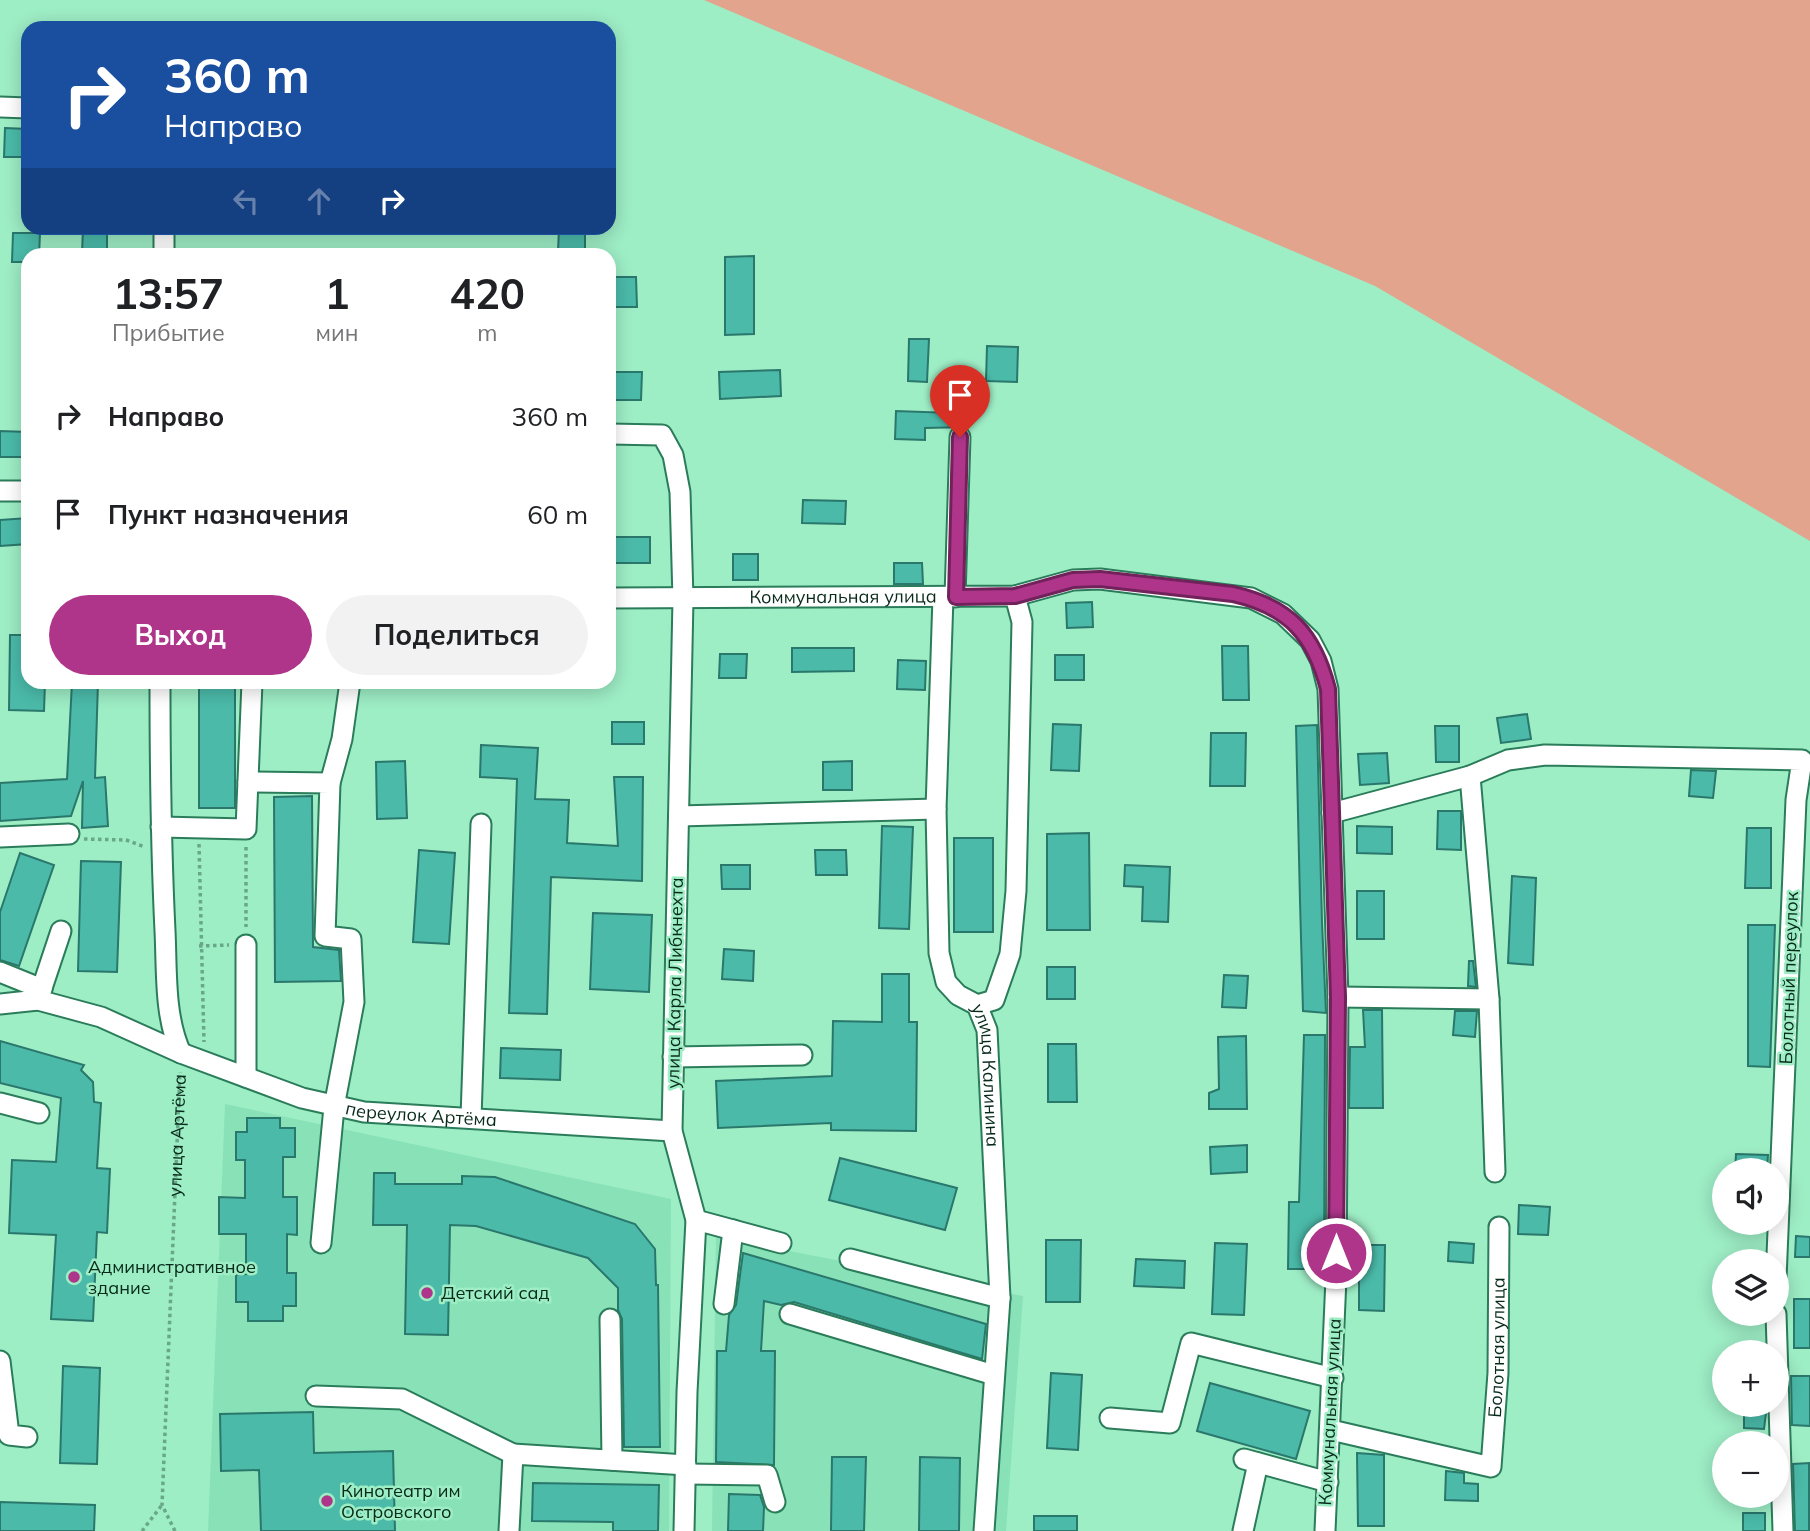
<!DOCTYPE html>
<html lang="ru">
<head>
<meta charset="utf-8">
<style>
  body { margin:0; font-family:Mulish,sans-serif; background:#f2f2f2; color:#202124; height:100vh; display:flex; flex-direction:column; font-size:26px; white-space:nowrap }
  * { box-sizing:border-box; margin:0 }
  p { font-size:23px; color:#757577 }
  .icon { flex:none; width:38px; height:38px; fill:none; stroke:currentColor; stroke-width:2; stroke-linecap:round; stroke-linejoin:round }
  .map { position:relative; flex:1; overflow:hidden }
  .panel { position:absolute; left:21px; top:248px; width:595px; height:441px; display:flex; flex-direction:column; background:#fff; border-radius:21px; box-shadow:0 4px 18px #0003 }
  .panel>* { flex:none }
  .hud { position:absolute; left:21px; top:21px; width:595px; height:214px; border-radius:21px; box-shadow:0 4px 18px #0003; background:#1a4fa0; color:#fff; overflow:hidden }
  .controls { position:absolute; left:1712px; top:1158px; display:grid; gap:14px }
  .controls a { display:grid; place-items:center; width:77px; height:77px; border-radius:50%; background:#fff; box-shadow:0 4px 18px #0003; font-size:35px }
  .pin { position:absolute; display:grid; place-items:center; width:60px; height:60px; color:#fff; margin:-72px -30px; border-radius:50% 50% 50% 0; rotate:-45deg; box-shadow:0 0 7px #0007 }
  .pin .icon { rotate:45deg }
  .me { position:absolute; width:77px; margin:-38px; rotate:0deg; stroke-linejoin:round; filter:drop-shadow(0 0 5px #0008) }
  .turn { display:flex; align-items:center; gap:24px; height:147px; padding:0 28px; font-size:32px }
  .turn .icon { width:91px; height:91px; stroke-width:2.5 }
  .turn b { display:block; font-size:49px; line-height:60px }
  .lanes { display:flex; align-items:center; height:66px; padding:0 28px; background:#0003; justify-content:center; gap:35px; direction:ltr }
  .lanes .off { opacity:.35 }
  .eta { display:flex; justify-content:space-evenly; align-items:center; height:119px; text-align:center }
  .eta b { font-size:42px; font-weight:700; line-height:49px }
  .primary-button { display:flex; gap:14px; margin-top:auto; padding:14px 28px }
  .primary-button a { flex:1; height:80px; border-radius:42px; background:#ae358a; color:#fff; font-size:28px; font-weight:700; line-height:80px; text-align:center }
  .primary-button a+a { background:#f2f2f2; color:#202124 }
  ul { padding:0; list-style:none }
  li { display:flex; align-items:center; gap:21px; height:98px; padding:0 28px }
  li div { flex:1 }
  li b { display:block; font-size:26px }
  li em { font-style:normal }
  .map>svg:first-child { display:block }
</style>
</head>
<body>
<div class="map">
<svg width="1810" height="1531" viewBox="0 0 1810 1531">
  <rect width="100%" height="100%" fill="#9dedc5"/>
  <!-- built -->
  <g fill="#89e2b7">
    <polygon points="225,1104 671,1199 669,1531 208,1531"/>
    <polygon points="716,1237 1023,1296 1006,1531 712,1531"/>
  </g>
  <!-- green -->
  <polygon fill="#e2a48c" points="704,0 1810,0 1810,541 1375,286"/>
  <!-- building -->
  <g fill="#4bbaa9" stroke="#2a776c" stroke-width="2">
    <polygon points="5,128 28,129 28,157 4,157"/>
    <polygon points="83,228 107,228 107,254 82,254"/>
    <polygon points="559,228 585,228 585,252 558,252"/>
    <polygon points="13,233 40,233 39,256 28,256 28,262 12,262"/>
    <polygon points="754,256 754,334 725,335 725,257"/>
    <polygon points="609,277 636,277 637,307 609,307"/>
    <polygon points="909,339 929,339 927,382 908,381"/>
    <polygon points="987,346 1018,347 1017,382 986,381"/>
    <polygon points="780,370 781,396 720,399 719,372"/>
    <polygon points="609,372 642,372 641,400 609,400"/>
    <polygon points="953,398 968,398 967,427 925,428 925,440 895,439 896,411 952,413"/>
    <polygon points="0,431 28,432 28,457 0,457"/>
    <polygon points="803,500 846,501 845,524 802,523"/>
    <polygon points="28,518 28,544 0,546 0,520"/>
    <rect x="609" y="537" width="41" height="26"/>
    <rect x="733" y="554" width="25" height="26"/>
    <polygon points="894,563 922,563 923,584 894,584"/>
    <polygon points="1092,602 1093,627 1067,628 1066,603"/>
    <polygon points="10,635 28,635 28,682 45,682 44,711 9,710"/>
    <polygon points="1222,646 1248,646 1249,700 1223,700"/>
    <polygon points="792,648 854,648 854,671 792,672"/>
    <polygon points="720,654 747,654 746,678 719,678"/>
    <rect x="1055" y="655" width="29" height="25"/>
    <polygon points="898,660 926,661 925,690 897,689"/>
    <polygon points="72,682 98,682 95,778 105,777 108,826 82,828 83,781 71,816 0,821 0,783 67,779"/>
    <rect x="199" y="682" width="36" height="126"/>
    <polygon points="1527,714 1531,739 1501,743 1497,718"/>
    <rect x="612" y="722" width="32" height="22"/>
    <polygon points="1053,724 1081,725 1079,771 1051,770"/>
    <polygon points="1317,725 1322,922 1326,1013 1303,1011 1300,901 1296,726"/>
    <polygon points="1435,726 1459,726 1459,762 1436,762"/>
    <polygon points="1211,733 1246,733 1245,786 1210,786"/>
    <polygon points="481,745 538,748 535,799 569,800 567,843 618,846 614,777 643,777 642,881 551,877 547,1014 509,1013 517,779 480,777"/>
    <polygon points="1387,753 1389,783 1360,785 1358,754"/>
    <polygon points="405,761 407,818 377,819 376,762"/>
    <polygon points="852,761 852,790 823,790 823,762"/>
    <polygon points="1691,770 1716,771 1713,798 1689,796"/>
    <polygon points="312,796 313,947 339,950 341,981 275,982 274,797"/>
    <polygon points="1438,811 1461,811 1461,850 1437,849"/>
    <polygon points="882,826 913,827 909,929 879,928"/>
    <polygon points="1357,826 1392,827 1392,854 1357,853"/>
    <polygon points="1747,828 1771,828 1771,888 1745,888"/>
    <polygon points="1089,833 1090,930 1047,930 1047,834"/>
    <rect x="954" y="838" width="39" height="94"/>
    <polygon points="419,850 455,853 449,944 413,942"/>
    <polygon points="815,850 846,850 847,875 816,875"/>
    <polygon points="20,853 54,865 19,966 0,960 0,912"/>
    <polygon points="81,861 121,862 117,972 78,971"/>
    <polygon points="721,865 750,865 750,889 722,889"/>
    <polygon points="1125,865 1170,867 1168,922 1142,921 1143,887 1124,886"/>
    <polygon points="1512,876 1536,878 1533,965 1508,963"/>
    <rect x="1357" y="891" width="27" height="48"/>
    <polygon points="593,913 652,915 649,992 590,989"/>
    <polygon points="1748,925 1775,925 1770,1067 1748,1066"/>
    <polygon points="724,949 754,951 753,981 722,979"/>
    <polygon points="1469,961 1473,961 1476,987 1468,986"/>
    <rect x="1047" y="967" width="28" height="32"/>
    <polygon points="882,974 909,974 909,1022 917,1022 916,1131 831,1130 831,1123 718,1128 716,1081 832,1076 833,1021 882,1022"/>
    <polygon points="1224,975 1248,976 1246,1008 1222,1007"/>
    <polygon points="1363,1010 1382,1010 1383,1108 1349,1108 1350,1047 1365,1047"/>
    <polygon points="1455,1011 1477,1011 1475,1037 1453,1035"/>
    <polygon points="1304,1035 1325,1035 1324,1269 1288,1269 1289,1202 1299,1202"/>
    <polygon points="1246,1036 1247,1109 1209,1109 1209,1093 1219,1089 1218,1037"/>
    <polygon points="0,1041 84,1065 81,1070 93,1082 94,1102 101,1103 97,1168 110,1169 107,1233 97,1232 93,1321 51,1319 56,1235 9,1233 12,1160 56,1162 61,1098 0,1083"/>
    <polygon points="1048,1044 1076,1044 1077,1102 1048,1102"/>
    <polygon points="501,1048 561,1050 560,1080 500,1078"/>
    <polygon points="247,1118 280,1118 280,1128 295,1128 295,1157 283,1157 283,1197 297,1197 297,1235 287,1234 287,1273 296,1273 296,1306 283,1306 283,1321 248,1321 248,1302 236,1302 236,1275 246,1274 246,1234 219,1234 219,1197 245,1198 245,1160 236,1160 236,1132 247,1132"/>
    <polygon points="1247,1145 1247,1172 1211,1174 1210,1147"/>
    <polygon points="1736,1154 1768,1155 1767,1171 1735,1171"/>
    <polygon points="840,1158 957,1188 945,1230 829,1200"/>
    <polygon points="374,1173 395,1173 395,1184 462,1184 462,1176 495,1177 635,1224 655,1249 656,1285 658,1285 660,1447 624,1447 622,1319 618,1310 618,1288 588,1258 476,1226 450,1225 448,1335 405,1334 407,1225 373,1225"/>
    <polygon points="1519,1205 1550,1207 1548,1235 1518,1234"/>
    <polygon points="1796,1236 1810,1237 1810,1257 1795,1257"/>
    <polygon points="1046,1240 1081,1240 1080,1302 1046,1302"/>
    <polygon points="1449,1242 1474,1244 1473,1263 1448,1261"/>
    <polygon points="1215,1243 1247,1244 1244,1315 1212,1314"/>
    <polygon points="1348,1245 1385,1245 1384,1311 1359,1310 1359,1265 1348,1265"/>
    <polygon points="743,1253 986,1324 982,1359 794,1302 781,1305 764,1301 761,1351 775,1351 774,1465 716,1462 717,1351 726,1351 729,1315 736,1305"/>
    <polygon points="1136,1259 1185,1261 1184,1288 1134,1286"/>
    <rect x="1794" y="1299" width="16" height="49"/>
    <polygon points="63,1366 100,1368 97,1464 60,1463"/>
    <polygon points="1051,1373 1082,1375 1078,1450 1047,1448"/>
    <polygon points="1791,1376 1810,1376 1810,1426 1792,1425"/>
    <polygon points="1210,1383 1310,1411 1296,1459 1197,1431"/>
    <polygon points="1744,1405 1767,1405 1764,1429 1744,1428"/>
    <polygon points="313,1412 314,1453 393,1451 395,1531 261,1531 259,1470 221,1471 220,1414"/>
    <polygon points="1357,1453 1384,1455 1384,1526 1358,1526"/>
    <polygon points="832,1457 866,1457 864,1531 831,1531"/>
    <polygon points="920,1457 960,1458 959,1531 919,1531"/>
    <polygon points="1809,1463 1809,1531 1795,1531 1793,1464"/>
    <polygon points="1446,1471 1464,1473 1464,1483 1478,1484 1478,1501 1445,1500"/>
    <polygon points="533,1483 659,1485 658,1531 613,1531 613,1522 532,1521"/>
    <polygon points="729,1494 760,1495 764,1507 763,1531 728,1531"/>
    <polygon points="0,1502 95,1505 94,1531 0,1531"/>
    <rect x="1743" y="1513" width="22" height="18"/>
    <rect x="1034" y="1516" width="43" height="15"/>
  </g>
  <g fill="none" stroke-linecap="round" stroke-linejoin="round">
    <!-- minor casing -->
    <g stroke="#2b7c5a" stroke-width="23">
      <g id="minor">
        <polyline points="0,107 28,108"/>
        <polyline points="164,256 164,228"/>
        <polyline points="609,434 662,435 673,455 680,492 683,599 672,1131 696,1220 687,1392 684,1531"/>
        <polyline points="0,491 28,491"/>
        <path id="s2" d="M943 597 936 809 939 953 946 982 958 995 977 1005 987 1030 1000 1298 984 1531"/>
        <polyline points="955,597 960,437"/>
        <path id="s3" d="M609 598 1015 596 1073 580 1100 579 1251 598 1283 614 1310 640 1321 661 1328 689 1338 997 1336 1278 1325 1531"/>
        <path d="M160 682C160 765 161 848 165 931 167 971 164 1016 181 1053"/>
        <polyline points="1470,776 1489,999 1495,1172"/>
        <polyline points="248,782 330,783 325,936 351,939 354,1002 334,1107 321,1243"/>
        <polyline points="330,783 342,739 350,682"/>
        <polyline points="1332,813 1470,776 1508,760 1545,755 1802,760 1796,800 1776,1279"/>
        <polyline points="679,816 936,809"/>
        <polyline points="161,827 246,829 252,682"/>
        <polyline points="0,837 69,834"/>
        <polyline points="0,972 42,989"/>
        <polyline points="1338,997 1489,999"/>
        <polyline points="38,1000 61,931"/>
        <path id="s4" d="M0 1004 38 1000 101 1017 181 1053 302 1098 364 1112 672 1131"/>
        <polyline points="977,1005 994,1000 1010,954 1016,891 1022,622 1015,596"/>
        <polyline points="673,1057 802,1055"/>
        <polyline points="246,1077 246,945"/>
        <polyline points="0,1103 39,1113"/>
        <polyline points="471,1118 481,824"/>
        <polyline points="696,1220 781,1243"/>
        <polyline points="850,1259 1000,1298"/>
        <polyline points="724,1304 733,1230"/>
        <polyline points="790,1314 994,1375"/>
        <polyline points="1776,1314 1783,1531"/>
        <polyline points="610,1319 612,1460"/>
        <polyline points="0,1361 9,1435 27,1437"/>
        <polyline points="316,1396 402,1399 513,1454"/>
        <polyline points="1110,1418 1170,1423 1191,1343 1333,1378"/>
        <path id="s5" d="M1331 1430 1491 1467 1498 1373 1499 1227"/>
        <polyline points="1244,1459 1328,1482"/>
        <polyline points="686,1474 767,1475 775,1502"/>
        <polyline points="509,1531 513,1454 686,1465"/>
        <polyline points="1243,1531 1258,1463"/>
      </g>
    </g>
    <!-- path -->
    <g stroke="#68a888" stroke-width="3.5" stroke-dasharray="3.5 3.5" stroke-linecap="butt">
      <polyline points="84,839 126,840 145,847"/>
      <polyline points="199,844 204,1042"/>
      <polyline points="246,847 246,927"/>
      <polyline points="199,946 229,945"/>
      <polyline points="142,1531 162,1505"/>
      <path id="s1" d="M175 1531 162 1505 180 1072"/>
    </g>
    <!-- minor -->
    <use href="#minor" stroke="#fff" stroke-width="19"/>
  </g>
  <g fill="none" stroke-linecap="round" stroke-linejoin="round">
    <!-- route casing -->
    <g stroke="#71225a" stroke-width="18">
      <path id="route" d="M960 437 956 597 1015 596 1073 580 1100 579 1233 594C1290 607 1314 635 1328 689L1338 997 1336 1253"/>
    </g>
    <!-- route -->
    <use href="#route" stroke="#ae358a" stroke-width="12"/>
  </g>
  <!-- markers -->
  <g fill="#ae358a" stroke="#9dedc5" stroke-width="2.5">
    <circle cx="74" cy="1277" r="7"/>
    <circle cx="427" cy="1293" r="7"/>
    <circle cx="327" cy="1501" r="7"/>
  </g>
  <g text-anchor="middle" stroke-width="5" stroke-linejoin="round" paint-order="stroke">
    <!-- street labels -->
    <g font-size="18" fill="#072a1b" stroke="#9dedc5">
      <text dy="6" stroke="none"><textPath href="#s3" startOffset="234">Коммунальная улица</textPath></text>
      <text transform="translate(1789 978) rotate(-88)" y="6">Болотный переулок</text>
      <text transform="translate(675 983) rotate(-89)" y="6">улица Карла Либкнехта</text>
      <text dy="6" stroke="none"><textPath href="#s2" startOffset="497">улица Калинина</textPath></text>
      <text dy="6" stroke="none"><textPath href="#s4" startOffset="441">переулок Артёма</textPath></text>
      <text dy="6" stroke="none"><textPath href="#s1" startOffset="399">улица Артёма</textPath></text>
      <text dy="6" stroke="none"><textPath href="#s5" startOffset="284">Болотная улица</textPath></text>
      <text transform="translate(1330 1412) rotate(-87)" y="6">Коммунальная улица</text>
    </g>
    <!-- poi labels -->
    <g font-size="18" fill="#072a1b" stroke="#9dedc5" text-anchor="start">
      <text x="88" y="1273">Административное<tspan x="88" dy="21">здание</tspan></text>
      <text x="441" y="1299">Детский сад</text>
      <text x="341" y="1497">Кинотеатр им<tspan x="341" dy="21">Островского</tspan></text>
    </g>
  </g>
</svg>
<div class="controls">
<a><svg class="icon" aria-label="sound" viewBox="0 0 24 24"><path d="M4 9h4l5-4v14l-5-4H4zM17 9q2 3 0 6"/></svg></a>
<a><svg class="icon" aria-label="layers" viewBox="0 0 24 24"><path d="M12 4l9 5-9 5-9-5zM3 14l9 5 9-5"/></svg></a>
<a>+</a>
<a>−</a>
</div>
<div class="pin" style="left:960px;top:437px;background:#d93025"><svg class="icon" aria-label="arrive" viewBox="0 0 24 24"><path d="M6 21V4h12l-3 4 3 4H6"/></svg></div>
<svg class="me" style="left:1336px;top:1253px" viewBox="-20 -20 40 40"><circle r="17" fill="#ae358a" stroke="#fff" stroke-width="3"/><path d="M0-11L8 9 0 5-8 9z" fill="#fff"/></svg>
<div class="hud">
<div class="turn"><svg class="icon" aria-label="right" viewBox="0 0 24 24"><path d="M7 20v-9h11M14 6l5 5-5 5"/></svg><div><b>360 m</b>Направо</div></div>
<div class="lanes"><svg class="icon off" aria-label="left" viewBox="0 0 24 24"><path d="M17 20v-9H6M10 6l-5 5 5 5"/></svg><svg class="icon off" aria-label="ahead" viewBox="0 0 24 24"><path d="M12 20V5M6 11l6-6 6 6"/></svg><svg class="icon" aria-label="right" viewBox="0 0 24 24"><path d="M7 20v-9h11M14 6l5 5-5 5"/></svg></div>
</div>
<section class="panel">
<div class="eta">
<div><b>13:57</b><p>Прибытие</p></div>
<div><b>1</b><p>мин</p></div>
<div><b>420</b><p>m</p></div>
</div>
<ul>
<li><svg class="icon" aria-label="right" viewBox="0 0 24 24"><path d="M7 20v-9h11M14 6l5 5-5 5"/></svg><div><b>Направо</b></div><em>360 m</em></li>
<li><svg class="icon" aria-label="arrive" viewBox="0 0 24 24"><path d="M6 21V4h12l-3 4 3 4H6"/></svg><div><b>Пункт назначения</b></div><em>60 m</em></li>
</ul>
<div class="primary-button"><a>Выход</a><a>Поделиться</a></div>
</section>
</div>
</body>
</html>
